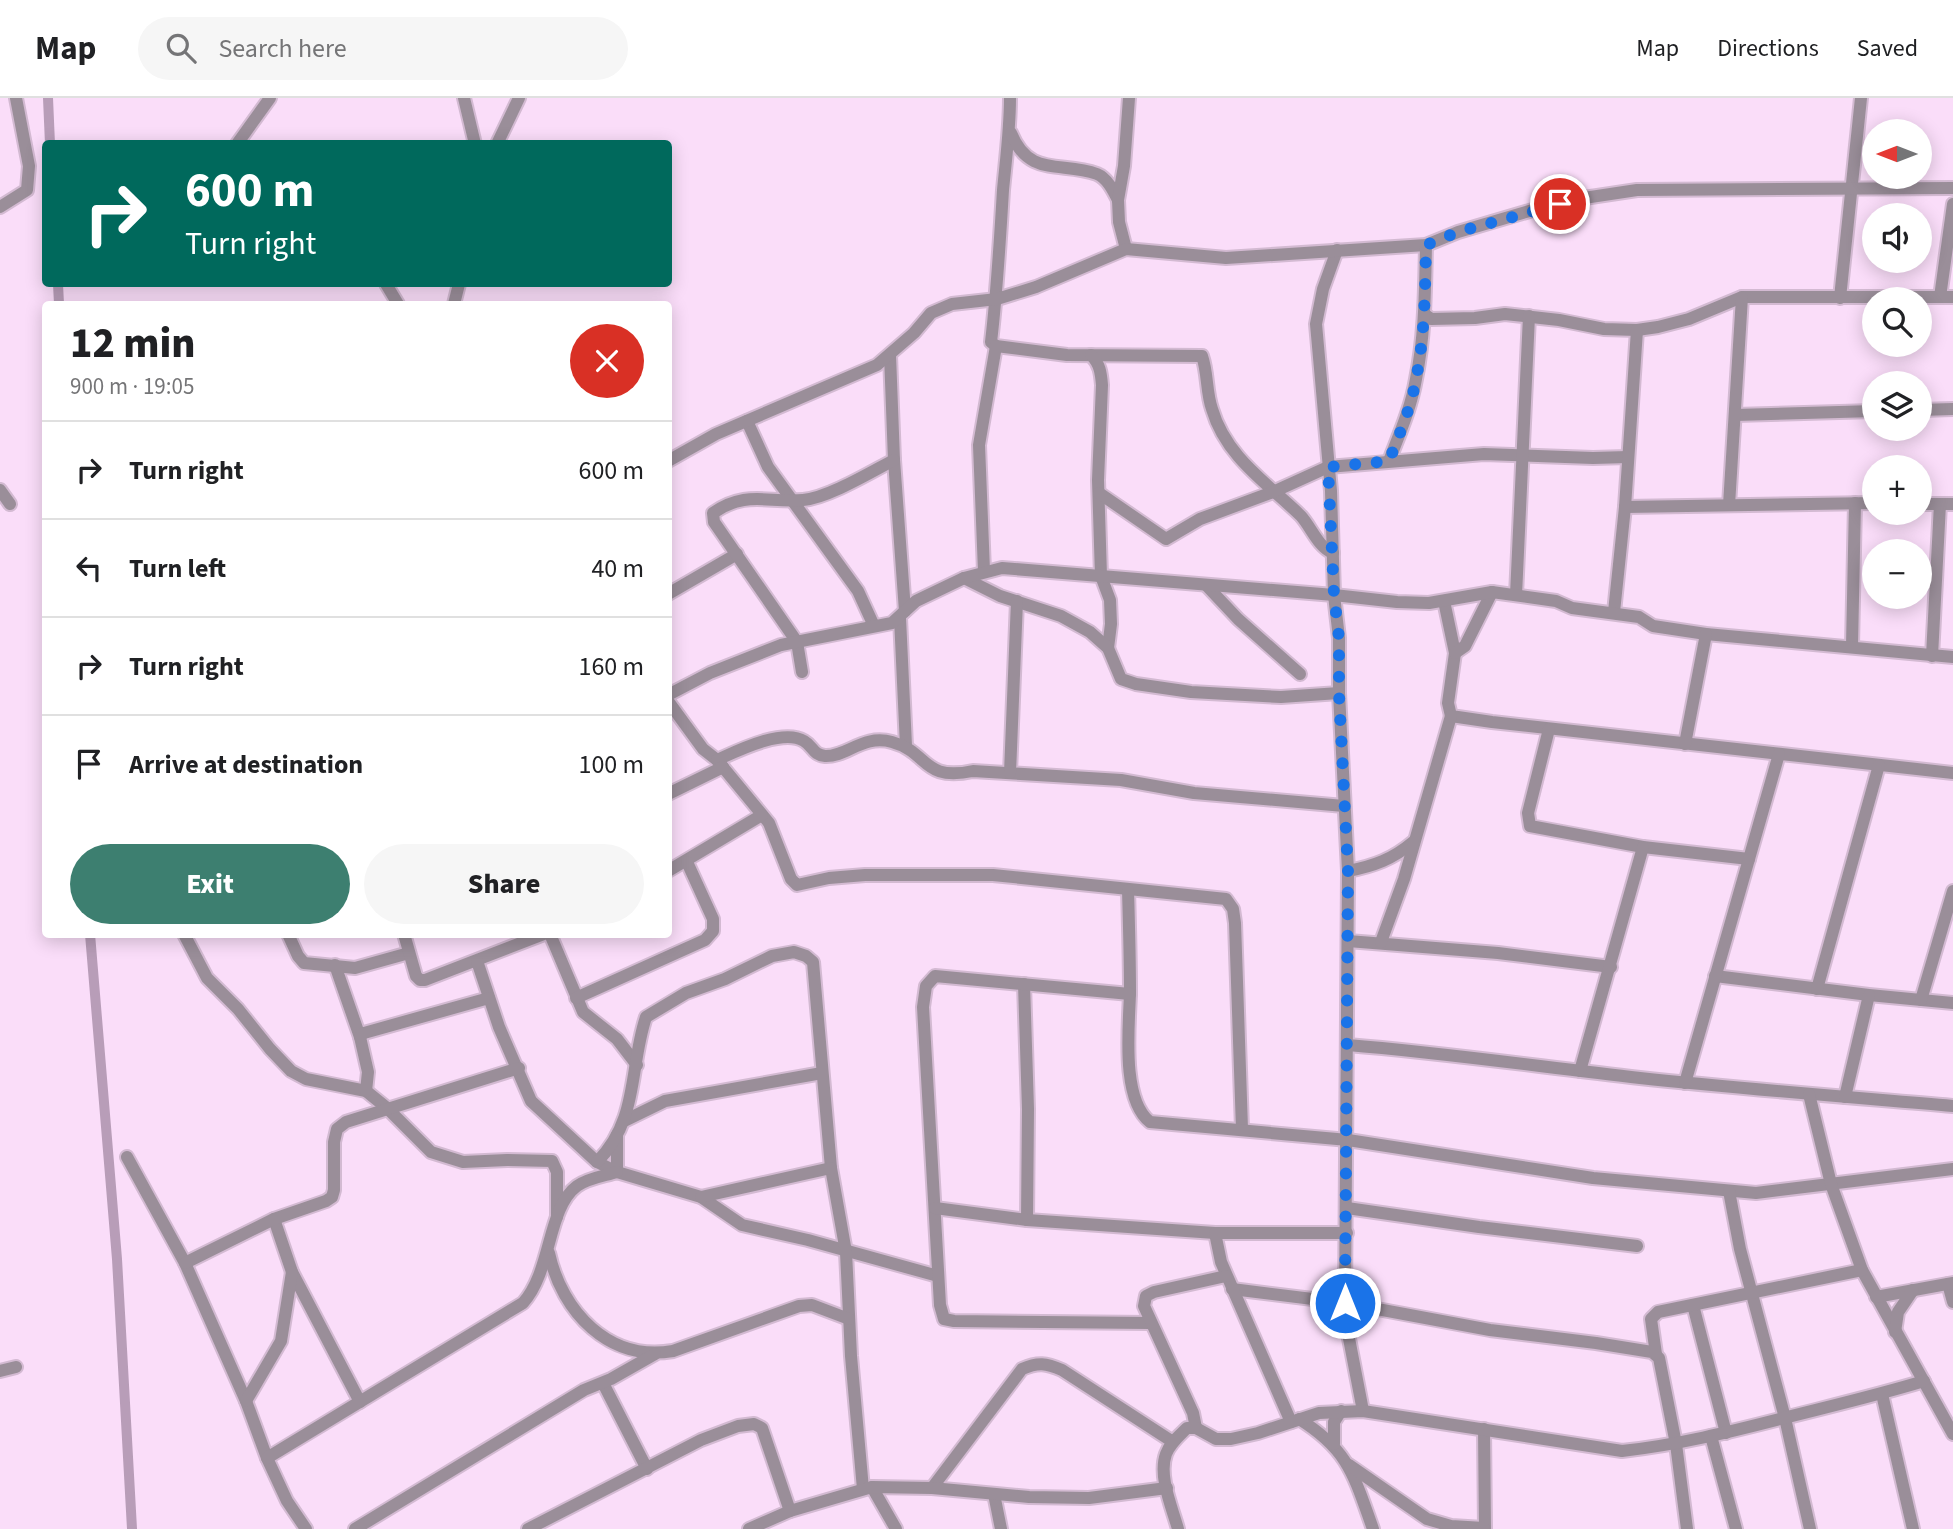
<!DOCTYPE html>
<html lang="en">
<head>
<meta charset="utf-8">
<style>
  body { margin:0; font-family:"Source Sans 3",sans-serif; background:#f6f6f6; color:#202124; height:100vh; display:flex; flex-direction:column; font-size:26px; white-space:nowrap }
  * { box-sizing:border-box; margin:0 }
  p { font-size:23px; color:#757577 }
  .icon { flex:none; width:38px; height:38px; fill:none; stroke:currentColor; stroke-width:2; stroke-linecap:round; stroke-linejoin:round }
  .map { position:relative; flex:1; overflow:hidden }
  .drawer { position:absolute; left:42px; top:203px; width:630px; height:637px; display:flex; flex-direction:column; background:#fff; border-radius:7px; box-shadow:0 4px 18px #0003 }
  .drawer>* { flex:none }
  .guide { position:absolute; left:42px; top:42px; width:630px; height:147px; border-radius:7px; box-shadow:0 4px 18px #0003; background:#00695c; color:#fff; overflow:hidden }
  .needle { width:46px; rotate:270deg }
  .controls { position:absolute; left:1862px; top:21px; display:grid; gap:14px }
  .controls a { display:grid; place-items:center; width:70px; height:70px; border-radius:50%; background:#fff; box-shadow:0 4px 18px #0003; font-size:35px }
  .pin { position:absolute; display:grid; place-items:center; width:60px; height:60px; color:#fff; margin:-30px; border:4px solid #fff; border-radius:50%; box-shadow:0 2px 7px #0007 }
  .me { position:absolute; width:77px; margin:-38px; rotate:0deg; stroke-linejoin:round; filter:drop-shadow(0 0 5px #0008) }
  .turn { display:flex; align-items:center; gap:24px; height:147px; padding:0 28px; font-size:32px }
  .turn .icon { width:91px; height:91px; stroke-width:2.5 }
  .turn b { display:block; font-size:49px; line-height:60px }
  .round { display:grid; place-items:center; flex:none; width:74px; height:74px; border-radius:37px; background:#f6f6f6 }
  .headline { display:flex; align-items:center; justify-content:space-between; height:119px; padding:0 28px }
  h1 { font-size:42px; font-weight:800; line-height:52px }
  .cta { display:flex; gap:14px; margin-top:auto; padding:14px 28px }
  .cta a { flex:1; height:80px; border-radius:42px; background:#3d7f70; color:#fff; font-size:28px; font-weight:800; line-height:80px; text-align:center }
  .cta a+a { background:#f6f6f6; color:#202124 }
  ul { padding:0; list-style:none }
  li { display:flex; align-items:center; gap:21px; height:98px; padding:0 28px; border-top:2px solid #e0e0e0 }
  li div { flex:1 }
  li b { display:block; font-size:26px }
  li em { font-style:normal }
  header { display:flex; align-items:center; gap:42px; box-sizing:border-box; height:98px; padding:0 35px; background:#fff; border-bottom:2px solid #e0e0e0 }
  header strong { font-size:33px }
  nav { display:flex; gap:38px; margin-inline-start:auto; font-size:24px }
  .search { width:490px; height:63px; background:#f6f6f6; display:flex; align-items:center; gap:18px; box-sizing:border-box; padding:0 24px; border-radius:38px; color:#757577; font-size:26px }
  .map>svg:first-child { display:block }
</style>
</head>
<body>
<header>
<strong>Map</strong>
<div class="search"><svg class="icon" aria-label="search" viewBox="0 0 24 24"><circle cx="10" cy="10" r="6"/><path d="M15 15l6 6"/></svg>Search here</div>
<nav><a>Map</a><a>Directions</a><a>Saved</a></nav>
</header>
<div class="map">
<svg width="1953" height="1431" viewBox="0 0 1953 1431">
  <rect width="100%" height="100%" fill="#faddf9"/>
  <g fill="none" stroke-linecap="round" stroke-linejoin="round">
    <!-- canal -->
    <g stroke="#b89db8" stroke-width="10">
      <polyline points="48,0 50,46"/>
      <polyline points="58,186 59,206"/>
      <polyline points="90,836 117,1161 132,1431"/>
    </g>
    <!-- minor casing -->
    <g stroke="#d3bad2" stroke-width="16">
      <g id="minor">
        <polyline points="464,0 475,46"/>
        <path d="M1010 0C1010 31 1006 61 1003 92 1000 143 997 194 991 244L996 248 1067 257 1202 258C1208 275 1206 294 1212 311 1226 359 1267 385 1301 418 1311 429 1318 449 1333 455"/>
        <path d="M1011 35C1029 80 1062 63 1097 76 1107 80 1113 92 1118 102"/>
        <polyline points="237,46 270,0"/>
        <polyline points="497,46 519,0"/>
        <polyline points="0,109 27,92 29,68 16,0"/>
        <polyline points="1126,151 1119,124 1118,102 1124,68 1129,0"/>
        <polyline points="1337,152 1323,191 1316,226 1331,393 1334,497 1339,540 1339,595 1348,773 1345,1205 1347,1230 1363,1313"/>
        <polyline points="386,186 398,206"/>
        <polyline points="1940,199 1953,106"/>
        <polyline points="1840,200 1861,0"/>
        <polyline points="454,206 459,186"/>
        <polyline points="1424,216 1431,221 1475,220 1505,216 1559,222 1604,231 1637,232 1658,229 1689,221 1742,199 1953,199"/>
        <polyline points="890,257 894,362 905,513"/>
        <path d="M1091 257C1100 266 1101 275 1102 287L1098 382 1101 478 1110 502 1111 526 1108 550"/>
        <polyline points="1920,312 1953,311"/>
        <polyline points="1735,317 1874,313"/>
        <polyline points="747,323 768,369 858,493 874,528"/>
        <polyline points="668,363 716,336 877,267 914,235 931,215 952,206 997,201 1036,189 1126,151 1226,160 1426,147 1458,134 1536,111 1584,100 1637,92 1953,90"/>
        <path d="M1389 363C1399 337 1411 310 1416 281 1425 237 1425 192 1426 147"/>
        <polyline points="0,392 10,406"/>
        <polyline points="1099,395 1166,441 1200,421 1273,394 1328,369 1484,356 1593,360 1628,359"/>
        <polyline points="1920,406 1953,406"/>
        <polyline points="1729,407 1742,199"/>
        <polyline points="1625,409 1874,405"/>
        <polyline points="984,473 979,347 996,248"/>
        <polyline points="964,480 1000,498 1061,518 1090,534 1108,550 1121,581 1136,586 1191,594 1281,599 1339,595"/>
        <polyline points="1206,487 1238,521 1300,576"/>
        <polyline points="668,496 737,456"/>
        <polyline points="1516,497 1529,218"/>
        <polyline points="1444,503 1455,555 1448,605 1451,618 1492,624 1953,675"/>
        <polyline points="1614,514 1625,409 1637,232"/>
        <polyline points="900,520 906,648"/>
        <polyline points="1852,548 1855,405"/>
        <polyline points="1455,555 1465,548 1492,494"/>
        <polyline points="1932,558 1940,406"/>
        <path d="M802 574 797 544 714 424 713 415C746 392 767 405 803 402 828 400 871 374 894 362"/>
        <polyline points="668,597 710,575 781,547 892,525 916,503 964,480 1002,470 1334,497 1397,504 1429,505 1492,494 1556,503 1572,510 1639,519 1653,528 1706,536 1953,559"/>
        <polyline points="668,603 703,651 717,662 769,725 791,781 797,787 829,780 865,777 993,777 1226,801 1233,811 1235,825 1242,1031"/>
        <polyline points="1549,631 1528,715 1530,728 1643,749 1749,761"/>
        <polyline points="1685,646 1706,536"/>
        <path d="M717 662C737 653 783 630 804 643 813 648 813 657 825 658 847 659 863 636 892 644 929 654 922 684 973 673L1121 682 1194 695 1344 708"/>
        <polyline points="1010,675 1017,503"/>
        <polyline points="668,696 723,669"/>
        <polyline points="668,773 762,717"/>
        <path d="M1348 773C1374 768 1393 761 1413 744"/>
        <path d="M1128 792C1129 826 1130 861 1130 895 1129 929 1121 1001 1150 1024L1348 1042 1593 1080 1756 1095 1953 1071"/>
        <polyline points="184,836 207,880 238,911 270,951 291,973 306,981 366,993 387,1010 431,1054 463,1064 507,1062 552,1063 557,1074 557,1119"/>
        <polyline points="288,836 298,858 304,865 355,870 409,855"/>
        <polyline points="404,836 416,878 420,882 425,882 544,836"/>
        <polyline points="550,836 583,914 617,941 637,967"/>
        <polyline points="1348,843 1498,855 1611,869"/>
        <polyline points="1381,844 1404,781 1451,618"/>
        <polyline points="477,863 499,929 531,1003 597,1064 617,1074 701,1099 742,1127 808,1142 938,1178"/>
        <polyline points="335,867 360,939"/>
        <polyline points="1715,878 1869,897 1953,905"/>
        <polyline points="1024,886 1028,1011 1027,1122"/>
        <polyline points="1817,891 1879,667"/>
        <polyline points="1130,896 935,878 926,888 923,909 940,1207 944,1221 954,1223 1150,1225"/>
        <polyline points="576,900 705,842 713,833 713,821 687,764"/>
        <polyline points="1921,902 1953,793"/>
        <path d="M1348 947C1446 955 1542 969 1640 980 1744 991 1848 999 1953 1008"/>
        <polyline points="1580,973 1643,749"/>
        <polyline points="1685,985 1779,656"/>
        <polyline points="366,993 368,974 360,939 364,935 489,900"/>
        <polyline points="1809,996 1831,1086 1862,1172 1953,1336"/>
        <polyline points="1845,999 1869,897"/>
        <polyline points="624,1023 665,1003 822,975"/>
        <polyline points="617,1037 617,1074"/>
        <polyline points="127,1059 185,1165 246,1303 267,1360 287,1403 306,1431"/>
        <path d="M597 1064C639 1022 629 970 646 919L686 895 725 881 772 858 794 854 806 858 813 864 831 1070 846 1154 851 1258 863 1391"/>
        <polyline points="1729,1093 1740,1151 1785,1320 1810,1431"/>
        <polyline points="701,1099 831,1070"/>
        <polyline points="935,1110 1027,1122 1215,1135"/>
        <polyline points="1347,1110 1479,1129 1637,1148"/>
        <polyline points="274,1121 292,1174 360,1304"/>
        <path d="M549 1155C562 1214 609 1264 673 1253L799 1208 812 1207 849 1221"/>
        <polyline points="185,1165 274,1121 326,1103 332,1099 334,1092 334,1044 337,1031 346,1024 519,970"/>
        <polyline points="1948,1186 1953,1204"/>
        <polyline points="1232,1191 1345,1205 1490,1232 1596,1245 1652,1254 1659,1260 1676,1346 1687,1431"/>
        <polyline points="1876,1199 1953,1185"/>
        <polyline points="1693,1207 1726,1335"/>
        <polyline points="1895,1234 1898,1214 1913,1192"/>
        <polyline points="1656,1256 1651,1221 1658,1214 1862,1172"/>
        <polyline points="0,1273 16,1269"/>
        <polyline points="603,1285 647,1371"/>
        <polyline points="1882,1296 1913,1431"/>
        <polyline points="246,1303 281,1243 292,1174"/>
        <path d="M1299 1321C1349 1352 1354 1378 1373 1431"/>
        <polyline points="1291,1324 1221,1164 1215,1135 1347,1135"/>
        <polyline points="1196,1330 1193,1315 1144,1208 1146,1198 1154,1194 1226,1178"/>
        <polyline points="1484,1331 1485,1431"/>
        <polyline points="1711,1338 1736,1431"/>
        <polyline points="1334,1346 1334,1324 1341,1313"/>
        <path d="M267 1360 523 1205C552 1173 547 1110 577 1088 588 1080 604 1078 617 1074"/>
        <polyline points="1349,1367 1427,1421 1451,1428 1484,1430"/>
        <polyline points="872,1389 896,1431"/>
        <path d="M932 1390 1022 1271C1038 1264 1046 1265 1062 1272L1173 1344"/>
        <polyline points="994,1396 1001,1431"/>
        <polyline points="355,1431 584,1292 611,1281 655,1256"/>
        <polyline points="528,1431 701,1342 738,1328 754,1326 762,1330 790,1413"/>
        <polyline points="749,1431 790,1413 872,1389 932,1390 1029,1399 1089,1400 1167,1390"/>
        <path d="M1178 1431C1172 1409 1158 1378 1166 1356 1170 1345 1179 1338 1187 1330H1196L1216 1341H1231L1258 1335 1319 1315 1363 1313 1622 1353C1677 1347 1730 1334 1784 1320 1831 1308 1878 1297 1924 1283"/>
      </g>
    </g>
    <!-- minor -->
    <use href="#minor" stroke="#9a8e99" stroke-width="12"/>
  </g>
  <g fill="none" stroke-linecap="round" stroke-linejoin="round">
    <!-- route -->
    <path stroke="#1a73e8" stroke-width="12" stroke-dasharray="0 21.6" d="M1345 1205 1348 773 1339 596V540L1334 497 1328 369 1389 363C1399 337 1411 310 1416 281 1425 237 1425 192 1426 147L1458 134 1560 106"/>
  </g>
</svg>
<div class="controls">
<a><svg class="needle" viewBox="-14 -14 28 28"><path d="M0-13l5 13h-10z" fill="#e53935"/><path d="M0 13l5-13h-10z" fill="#757577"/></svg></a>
<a><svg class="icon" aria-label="sound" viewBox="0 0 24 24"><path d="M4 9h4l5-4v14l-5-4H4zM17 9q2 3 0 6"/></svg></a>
<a><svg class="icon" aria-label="search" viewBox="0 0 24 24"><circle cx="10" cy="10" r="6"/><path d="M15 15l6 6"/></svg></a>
<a><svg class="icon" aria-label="layers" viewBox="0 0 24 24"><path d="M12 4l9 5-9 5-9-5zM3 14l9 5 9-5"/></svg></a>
<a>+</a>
<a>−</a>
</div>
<div class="pin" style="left:1560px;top:106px;background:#d93025"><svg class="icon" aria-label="arrive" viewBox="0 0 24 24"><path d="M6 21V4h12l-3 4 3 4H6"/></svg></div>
<svg class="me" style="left:1345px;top:1205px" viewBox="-20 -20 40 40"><circle r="17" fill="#1a73e8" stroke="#fff" stroke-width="3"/><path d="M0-11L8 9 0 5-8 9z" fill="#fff"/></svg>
<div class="guide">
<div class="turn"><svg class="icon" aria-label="right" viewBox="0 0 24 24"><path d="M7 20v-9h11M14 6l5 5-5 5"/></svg><div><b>600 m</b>Turn right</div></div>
</div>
<section class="drawer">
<div class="headline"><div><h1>12 min</h1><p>900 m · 19:05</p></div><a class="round" style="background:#d93025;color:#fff"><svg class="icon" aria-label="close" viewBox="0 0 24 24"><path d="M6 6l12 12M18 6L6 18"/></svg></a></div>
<ul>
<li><svg class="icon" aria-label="right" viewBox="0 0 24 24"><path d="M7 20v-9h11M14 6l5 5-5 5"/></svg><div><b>Turn right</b></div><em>600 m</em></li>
<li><svg class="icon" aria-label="left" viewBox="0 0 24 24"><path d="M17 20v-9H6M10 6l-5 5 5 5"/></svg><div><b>Turn left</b></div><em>40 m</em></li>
<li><svg class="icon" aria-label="right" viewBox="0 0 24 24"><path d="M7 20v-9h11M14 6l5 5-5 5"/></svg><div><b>Turn right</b></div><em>160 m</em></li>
<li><svg class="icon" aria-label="arrive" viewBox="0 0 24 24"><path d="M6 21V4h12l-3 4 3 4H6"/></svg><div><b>Arrive at destination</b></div><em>100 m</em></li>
</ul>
<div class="cta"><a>Exit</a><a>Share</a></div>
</section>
</div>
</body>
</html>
